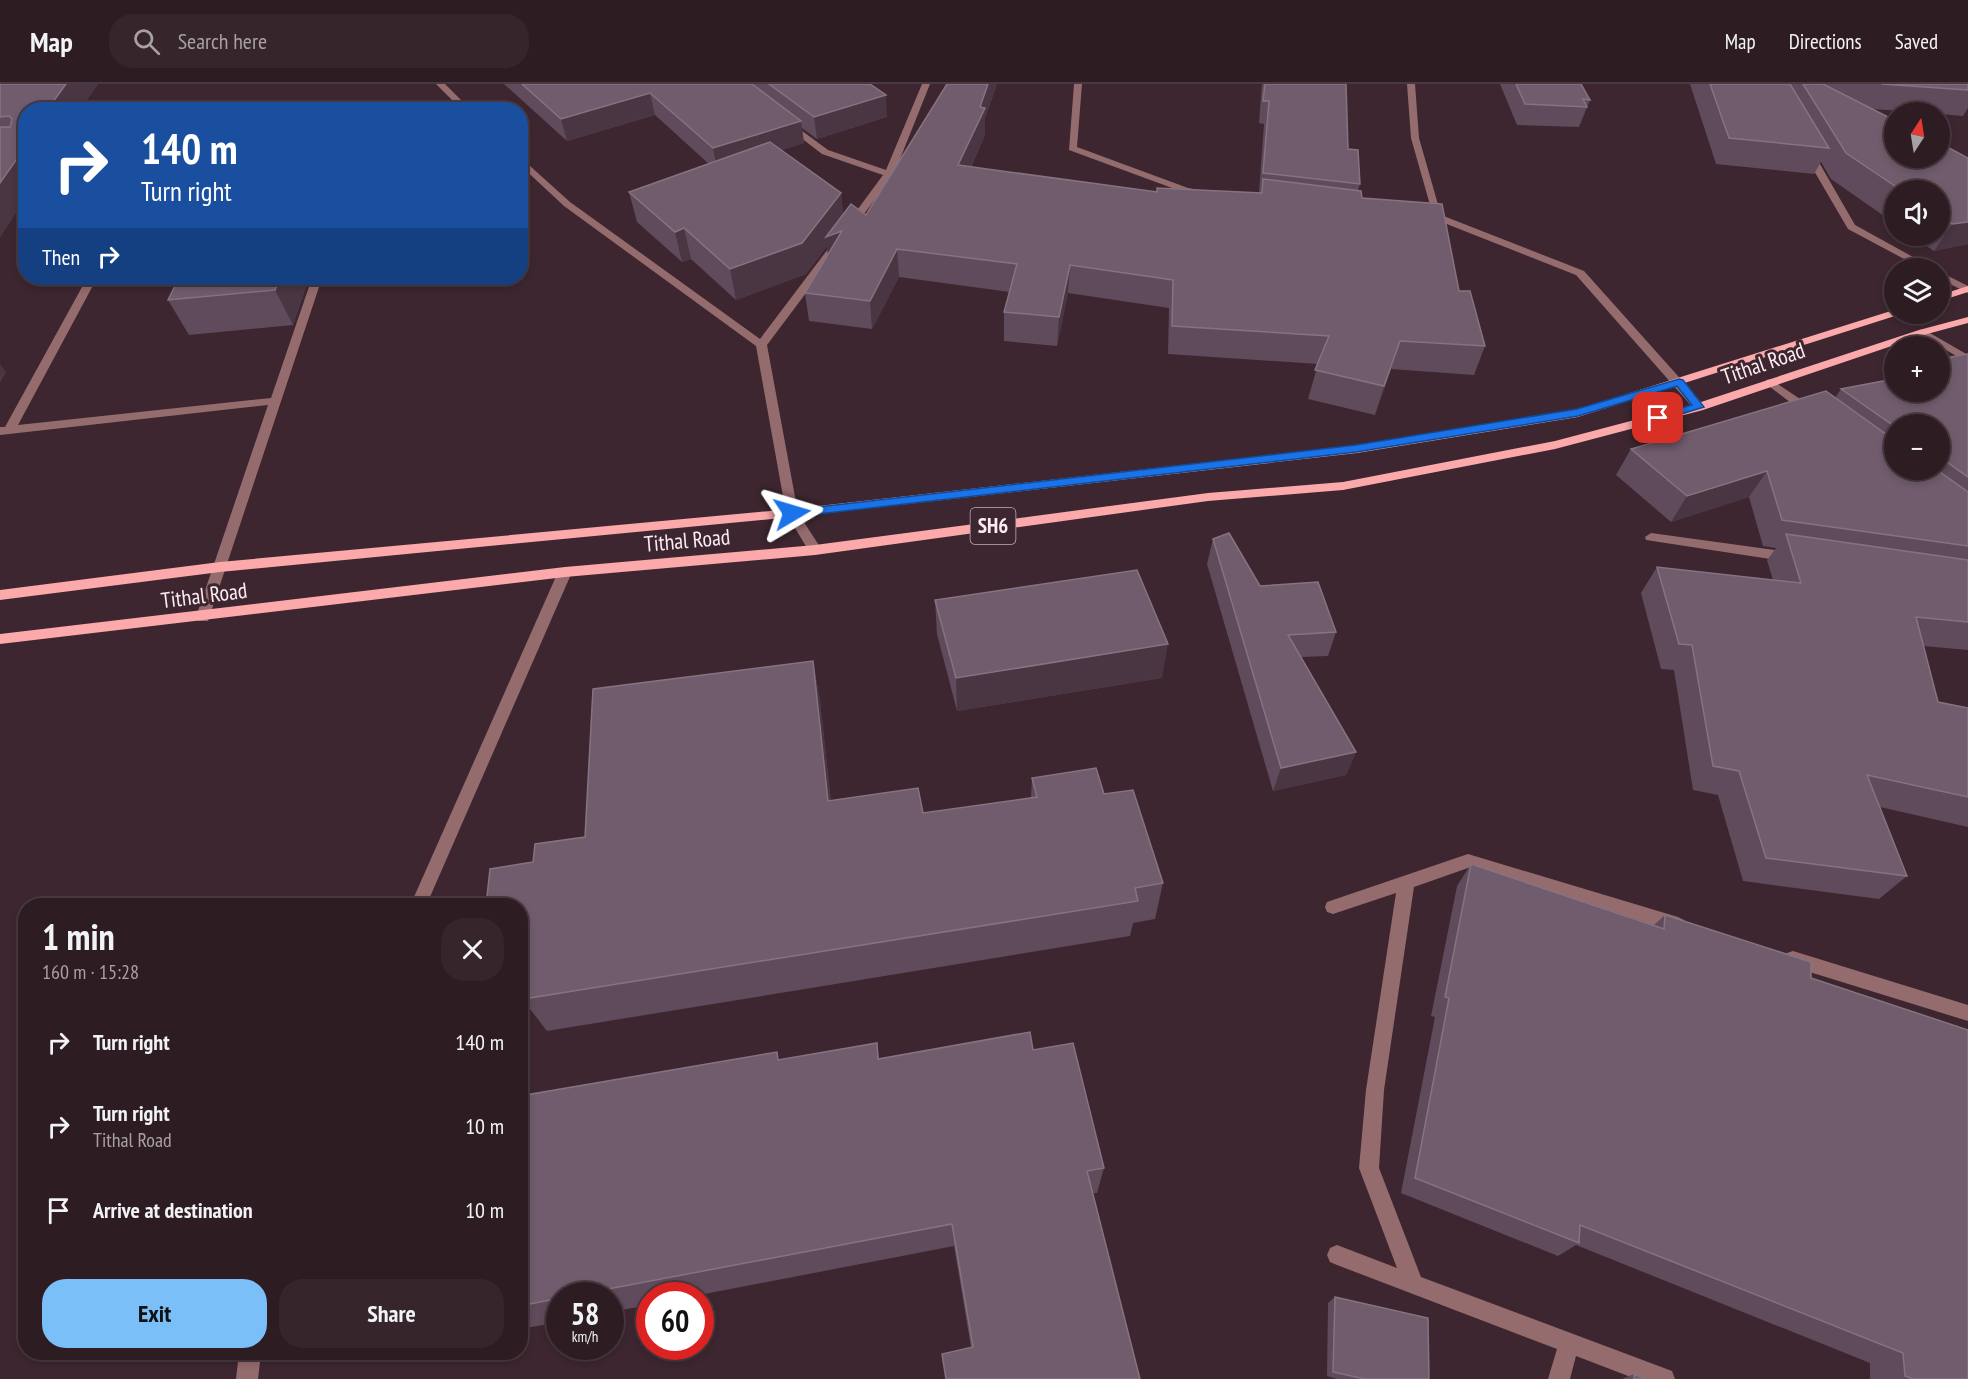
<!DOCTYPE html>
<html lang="en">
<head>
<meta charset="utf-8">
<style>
  body { margin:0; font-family:"PT Sans Narrow",sans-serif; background:#36252b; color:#f1f3f6; height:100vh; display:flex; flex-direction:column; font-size:22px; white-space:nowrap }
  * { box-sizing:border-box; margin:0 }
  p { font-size:20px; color:#a7a1a6 }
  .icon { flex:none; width:33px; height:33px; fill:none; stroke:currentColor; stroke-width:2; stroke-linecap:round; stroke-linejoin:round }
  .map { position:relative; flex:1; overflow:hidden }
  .drawer { position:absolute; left:18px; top:814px; width:510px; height:462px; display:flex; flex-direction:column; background:#2e1c23; border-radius:24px; box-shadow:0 3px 9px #0003,0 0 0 2px #493a41 }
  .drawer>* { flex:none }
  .hud { position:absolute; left:18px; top:18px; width:510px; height:183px; border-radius:24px; box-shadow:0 3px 9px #0003,0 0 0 2px #493a41; background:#1a4fa0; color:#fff; overflow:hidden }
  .needle { width:39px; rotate:12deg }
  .fabs { position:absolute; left:1884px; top:18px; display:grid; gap:12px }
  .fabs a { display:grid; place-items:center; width:66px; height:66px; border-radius:50%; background:#2e1c23; box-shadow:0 3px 9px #0003,0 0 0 2px #493a41; font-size:30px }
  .speed { position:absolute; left:546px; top:1198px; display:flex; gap:12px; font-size:30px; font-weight:700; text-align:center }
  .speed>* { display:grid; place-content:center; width:78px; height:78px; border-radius:50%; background:#2e1c23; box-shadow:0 3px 9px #0003,0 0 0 2px #493a41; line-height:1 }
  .speed small { font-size:15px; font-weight:400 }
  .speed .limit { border:9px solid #d22; background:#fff; color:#111 }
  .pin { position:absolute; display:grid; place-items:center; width:51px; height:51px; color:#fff; margin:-26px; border-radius:12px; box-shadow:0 3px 9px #0006 }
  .me { position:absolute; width:66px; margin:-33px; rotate:83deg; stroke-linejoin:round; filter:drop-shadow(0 0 4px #0008) }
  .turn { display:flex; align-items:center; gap:21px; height:126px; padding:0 24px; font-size:27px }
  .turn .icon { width:78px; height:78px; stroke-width:2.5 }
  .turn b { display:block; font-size:42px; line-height:51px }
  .then { display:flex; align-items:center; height:57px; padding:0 24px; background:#0003; gap:12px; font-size:22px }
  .round { display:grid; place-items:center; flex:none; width:63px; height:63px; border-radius:24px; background:#36252b }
  .summary { display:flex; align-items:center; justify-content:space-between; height:102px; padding:0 24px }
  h1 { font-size:36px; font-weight:600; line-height:45px }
  .primary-button { display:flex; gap:12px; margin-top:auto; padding:12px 24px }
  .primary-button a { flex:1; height:69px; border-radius:24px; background:#7abff8; color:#111; font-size:24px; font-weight:600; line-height:69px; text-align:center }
  .primary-button a+a { background:#36252b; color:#f1f3f6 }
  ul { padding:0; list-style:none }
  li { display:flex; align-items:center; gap:18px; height:84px; padding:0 24px }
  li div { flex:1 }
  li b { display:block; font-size:22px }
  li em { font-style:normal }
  header { display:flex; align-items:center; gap:36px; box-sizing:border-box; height:84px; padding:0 30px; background:#2e1c23; border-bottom:2px solid #493a41 }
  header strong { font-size:28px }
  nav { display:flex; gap:33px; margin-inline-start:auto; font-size:21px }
  .search { width:420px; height:54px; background:#36252b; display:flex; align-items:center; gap:15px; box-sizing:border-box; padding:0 21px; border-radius:24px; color:#a7a1a6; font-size:22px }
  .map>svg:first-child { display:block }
</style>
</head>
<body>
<header>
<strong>Map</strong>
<div class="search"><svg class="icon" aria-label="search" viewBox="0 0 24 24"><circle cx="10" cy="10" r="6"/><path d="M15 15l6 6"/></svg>Search here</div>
<nav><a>Map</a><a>Directions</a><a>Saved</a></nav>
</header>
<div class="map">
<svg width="1968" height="1295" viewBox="0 0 1968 1295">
  <rect width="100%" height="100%" fill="#3d262f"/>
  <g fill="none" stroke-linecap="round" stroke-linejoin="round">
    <!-- minor -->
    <g fill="#956c6e" fill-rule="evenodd">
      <polygon points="436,0 445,0 471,26 462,26"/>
      <polygon points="922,0 930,0 894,90 852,146 846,146 844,144 883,91 822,70 783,40 790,38 828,66 886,86"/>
      <polygon points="1074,0 1082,0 1077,63 1188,104 1204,107 1204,111 1183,108 1069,66"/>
      <polygon points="1407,0 1415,0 1419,54 1441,131 1584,187 1703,320 1703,326 1695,326 1576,191 1434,135 1411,54"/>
      <polygon points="1805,66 1813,68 1855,141 1933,184 1921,184 1848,145 1803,68"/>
      <polygon points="520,73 570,118 760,255 831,161 839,161 839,165 767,261 798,429 822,466 820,469 810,469 786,429 756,262 564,122 520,81"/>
      <polygon points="1940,188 1968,202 1968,209 1940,195"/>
      <polygon points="87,194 97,194 18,341 271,314 312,194 322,194 208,537 198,537 196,533 268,321 0,351 0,343 5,343"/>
      <polygon points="1923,245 1968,271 1968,279 1919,250 1919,246"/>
      <polygon points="1770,295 1815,325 1815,331 1807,331 1766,300 1766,296"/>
      <polygon points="1651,449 1790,468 1797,473 1790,478 1646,456 1645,453"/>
      <polygon points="565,483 572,488 426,822 410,822 558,488"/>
      <polygon points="1468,770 1678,833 1684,836 1686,841 1684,846 1678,849 1468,784 1414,803 1384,1006 1379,1084 1421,1193 1664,1284 1672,1287 1675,1295 1636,1295 1576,1272 1570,1295 1548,1295 1557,1265 1337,1181 1330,1178 1327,1171 1330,1164 1337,1161 1397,1184 1359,1084 1366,1006 1396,809 1333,830 1327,828 1325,823 1327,818"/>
      <polygon points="1793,867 1968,921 1968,937 1787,881 1784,875 1787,869"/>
      <polygon points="239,1269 261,1269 258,1295 236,1295"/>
    </g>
    <!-- major -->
    <g fill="#fca9ac" fill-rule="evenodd">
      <polygon points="1968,202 1968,208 1940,217 1940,211"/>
      <polygon points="1894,226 1894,230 1899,230 1898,231 1578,333 1357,369 792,433 220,488 0,516 0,506 220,478 792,425 1357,361 1576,326"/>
      <polygon points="1968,233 1968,239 1927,250 1703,326 1555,365 1343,406 1208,417 815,471 565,493 0,560 0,550 565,483 815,461 1208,409 1343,398 1555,357 1695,320 1919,246"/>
    </g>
  </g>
  <!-- wall -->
  <g fill="#5f4b5b" fill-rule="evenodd">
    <polygon points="0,0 98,0 80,26 26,26 26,113 0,153"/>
    <polygon points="504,0 870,0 887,33 817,55 802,44 804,59 781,66 841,109 843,131 866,131 947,0 997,0 985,34 985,51 971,83 1156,108 1259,109 1264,40 1259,39 1262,0 1346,0 1348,65 1360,100 1358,106 1362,114 1459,207 1485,262 1474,291 1391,285 1375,331 1308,315 1318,280 1168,270 1169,224 1068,209 1057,262 1004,257 1004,228 1010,208 899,193 872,245 809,237 805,209 828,171 827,162 806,190 736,216 691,175 682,178 637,138 629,108 709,80 655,31 567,57"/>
    <polygon points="1500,0 1581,0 1590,16 1579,43 1517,41"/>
    <polygon points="1690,0 1968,0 1968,24 1963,32 1940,30 1940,28 1917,28 1872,25 1968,74 1968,160 1934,167 1912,152 1940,152 1940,106 1894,106 1894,139 1831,95 1821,78 1814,90 1716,80"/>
    <polygon points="179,194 309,194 293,241 189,251 168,216"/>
    <path d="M1968 270V566L1923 562 1938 618 1968 624V743L1880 723 1907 792 1879 815 1743 797 1718 711 1693 706 1674 586 1661 585 1641 509 1657 483 1773 496 1767 476 1776 464 1763 462 1749 413 1671 438 1616 391 1631 365 1835 314 1841 305 1894 308ZM1894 340H1940V386H1894Z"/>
    <polygon points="1213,455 1260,502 1336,548 1328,572 1301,573 1356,668 1346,691 1273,707 1207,480"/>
    <polygon points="935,516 1162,594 957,627 937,550"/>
    <polygon points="813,577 820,617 831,717 923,729 1031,714 1032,694 1104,710 1163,799 1155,835 1133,839 1130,852 547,947 530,925 520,927 520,822 533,778 585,753"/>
    <polygon points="1471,780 1654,841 1665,831 1811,894 1968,1295 1870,1295 1870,1279 1576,1161 1558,1172 1401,1109 1435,933 1431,932 1457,802"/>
    <polygon points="877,959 879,974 1033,966 1104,1084 1097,1109 1093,1109 1140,1295 971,1263 954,1162 694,1212 650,1212 650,1221 610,1228 610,1212 560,1212 560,1238 520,1245 520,1012 780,976"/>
    <polygon points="1335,1213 1429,1295 1337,1295 1327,1292 1328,1219"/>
    <polygon points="1634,1290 1646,1295 1622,1295"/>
  </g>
  <!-- shaded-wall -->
  <g fill="#4a3543">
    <polygon points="66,0 98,0 80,26 47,26"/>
    <polygon points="988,0 997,0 985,34 985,51 959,108 958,81"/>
    <polygon points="650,9 655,31 567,57 561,35"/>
    <polygon points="886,11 887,33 817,55 814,33"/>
    <polygon points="801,37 804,59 717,87 713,64"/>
    <polygon points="26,62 26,113 0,153 0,99"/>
    <polygon points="841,109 844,140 842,147 829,181 827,162 806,190 736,216 730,185"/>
    <polygon points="1968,138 1968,160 1934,167 1952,140"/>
    <polygon points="684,144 691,175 682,178 675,148"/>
    <polygon points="897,165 899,193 872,245 870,217"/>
    <polygon points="1070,181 1068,209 1057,262 1059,233"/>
    <polygon points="280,194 309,194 293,241 275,206"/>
    <polygon points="1400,257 1391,285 1375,331 1384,302"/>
    <polygon points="0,280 6,288 0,299"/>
    <polygon points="1767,387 1749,413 1671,438 1687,412"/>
    <polygon points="1168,560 1162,594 957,627 956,594"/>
    <polygon points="813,577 820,617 835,755 828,717"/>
    <polygon points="1356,668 1346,691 1273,707 1281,684"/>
  </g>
  <!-- building -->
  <g fill="#705c6c" stroke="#867381" stroke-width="1.5">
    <polygon points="0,0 66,0 47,26 26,26 26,62 0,99 0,43 10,43 12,35 9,32 0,33"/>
    <polygon points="522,0 752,0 801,37 713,64 650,9 561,35"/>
    <polygon points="769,0 870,0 886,11 814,33"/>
    <polygon points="947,0 988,0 980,23 985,24 958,81 1157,108 1157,104 1262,109 1263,95 1361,107 1362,114 1442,120 1459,207 1470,207 1485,262 1400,257 1384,302 1315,286 1329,252 1172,242 1173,196 1070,181 1059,233 1004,228 1017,180 897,165 870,217 805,209 842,147 826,153 851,120 866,131"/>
    <polygon points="1265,0 1346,0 1348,65 1358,66 1360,100 1263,89 1269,17 1263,17"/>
    <polygon points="1516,0 1581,0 1590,16 1583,15 1587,23 1525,20"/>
    <polygon points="1710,0 1790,0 1829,64 1729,54"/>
    <polygon points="1803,0 1823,0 1894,36 1894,74 1940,74 1940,59 1968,74 1968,138 1952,140 1940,132 1940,106 1901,106 1846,69"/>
    <polygon points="1881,0 1968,0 1968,6"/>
    <polygon points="770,58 841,109 802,159 730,185 684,144 675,148 629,108"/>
    <polygon points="179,194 280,194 275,206 168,216"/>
    <polygon points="1968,270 1968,393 1940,373 1940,340 1894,340 1894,342 1841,305 1894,295 1894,308 1940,308 1940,275"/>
    <polygon points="1826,307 1894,356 1894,386 1937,386 1968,408 1968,462 1782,436 1767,387 1687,412 1631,365"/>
    <polygon points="1229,449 1260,502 1318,498 1336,548 1288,551 1356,668 1281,684 1213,455"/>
    <polygon points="1786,450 1968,476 1968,538 1916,533 1938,618 1968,624 1968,713 1867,691 1907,792 1766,774 1739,687 1713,682 1692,561 1679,560 1657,483 1801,499"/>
    <polygon points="1137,486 1168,560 956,594 935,516"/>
    <polygon points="813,577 828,717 918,704 923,729 1037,713 1032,694 1096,684 1104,710 1133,706 1163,799 1135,804 1138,817 523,915 525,889 520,890 520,822 486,822 490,785 533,778 535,760 585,753 593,605"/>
    <polygon points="1471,780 1664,845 1665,831 1811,878 1811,894 1968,946 1968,1295 1913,1295 1905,1292 1903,1269 1580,1141 1579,1159 1415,1094 1449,914 1445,913"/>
    <polygon points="1030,948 1033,966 1073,959 1104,1084 1087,1087 1140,1295 946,1295 942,1270 973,1263 952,1140 571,1212 560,1212 560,1214 520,1222 520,1012 777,968 778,976 877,959 878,975"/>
    <polygon points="1335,1213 1428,1234 1429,1295 1365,1295 1333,1288"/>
    <polygon points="1634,1290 1646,1295 1634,1295"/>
  </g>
  <!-- route -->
  <polygon fill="#1a73e8" stroke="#114b97" stroke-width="1.5" points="1679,295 1683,296 1704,323 1658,337 1652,334 1654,331 1692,321 1677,302 1578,332 1356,368 792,433 786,429 792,426 1356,361 1577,325"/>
  <g text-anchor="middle" stroke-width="6" stroke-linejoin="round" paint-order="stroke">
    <!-- shield labels -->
    <rect fill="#3d262f" stroke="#c3b1b8" stroke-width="1.5" x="970.5" y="424" width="45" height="36" rx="4.5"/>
    <g font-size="21" font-weight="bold" fill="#fcecf2">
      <text x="993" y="449">SH6</text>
    </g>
    <!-- street labels -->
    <g font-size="22" fill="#fcecf2" stroke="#3d262f">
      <text transform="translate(1763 279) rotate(-19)" y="8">Tithal Road</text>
      <text transform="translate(687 456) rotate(-5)" y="8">Tithal Road</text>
      <text transform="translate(204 511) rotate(-7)" y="8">Tithal Road</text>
    </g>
  </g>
</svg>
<div class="fabs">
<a><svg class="needle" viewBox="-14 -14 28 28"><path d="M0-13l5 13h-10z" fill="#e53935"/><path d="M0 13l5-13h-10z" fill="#a7a1a6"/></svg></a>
<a><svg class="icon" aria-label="sound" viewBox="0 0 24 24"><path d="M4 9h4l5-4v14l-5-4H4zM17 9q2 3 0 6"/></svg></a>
<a><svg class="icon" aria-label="layers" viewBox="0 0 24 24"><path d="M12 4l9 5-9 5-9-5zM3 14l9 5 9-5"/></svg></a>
<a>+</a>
<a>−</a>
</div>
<div class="speed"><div>58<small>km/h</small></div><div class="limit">60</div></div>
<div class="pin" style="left:1658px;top:334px;background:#d93025"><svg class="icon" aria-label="arrive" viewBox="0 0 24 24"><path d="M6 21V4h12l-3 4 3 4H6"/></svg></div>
<svg class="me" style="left:792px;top:429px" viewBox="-20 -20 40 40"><path d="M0-17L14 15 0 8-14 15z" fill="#1a73e8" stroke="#fff" stroke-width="4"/></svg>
<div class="hud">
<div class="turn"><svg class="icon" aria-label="right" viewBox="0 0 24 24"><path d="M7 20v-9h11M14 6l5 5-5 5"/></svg><div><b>140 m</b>Turn right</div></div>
<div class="then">Then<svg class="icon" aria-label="right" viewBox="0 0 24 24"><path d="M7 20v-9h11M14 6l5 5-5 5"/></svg></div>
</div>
<section class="drawer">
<div class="summary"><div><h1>1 min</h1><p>160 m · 15:28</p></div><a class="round"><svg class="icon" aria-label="close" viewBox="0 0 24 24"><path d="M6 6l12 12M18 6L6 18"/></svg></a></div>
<ul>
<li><svg class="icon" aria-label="right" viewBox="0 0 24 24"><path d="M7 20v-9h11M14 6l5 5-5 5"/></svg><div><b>Turn right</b></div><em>140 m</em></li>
<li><svg class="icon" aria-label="right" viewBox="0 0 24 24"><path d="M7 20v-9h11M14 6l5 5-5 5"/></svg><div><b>Turn right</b><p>Tithal Road</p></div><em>10 m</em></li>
<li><svg class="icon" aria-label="arrive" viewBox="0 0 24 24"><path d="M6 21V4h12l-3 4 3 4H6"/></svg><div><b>Arrive at destination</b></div><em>10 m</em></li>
</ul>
<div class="primary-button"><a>Exit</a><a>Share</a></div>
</section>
</div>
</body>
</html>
